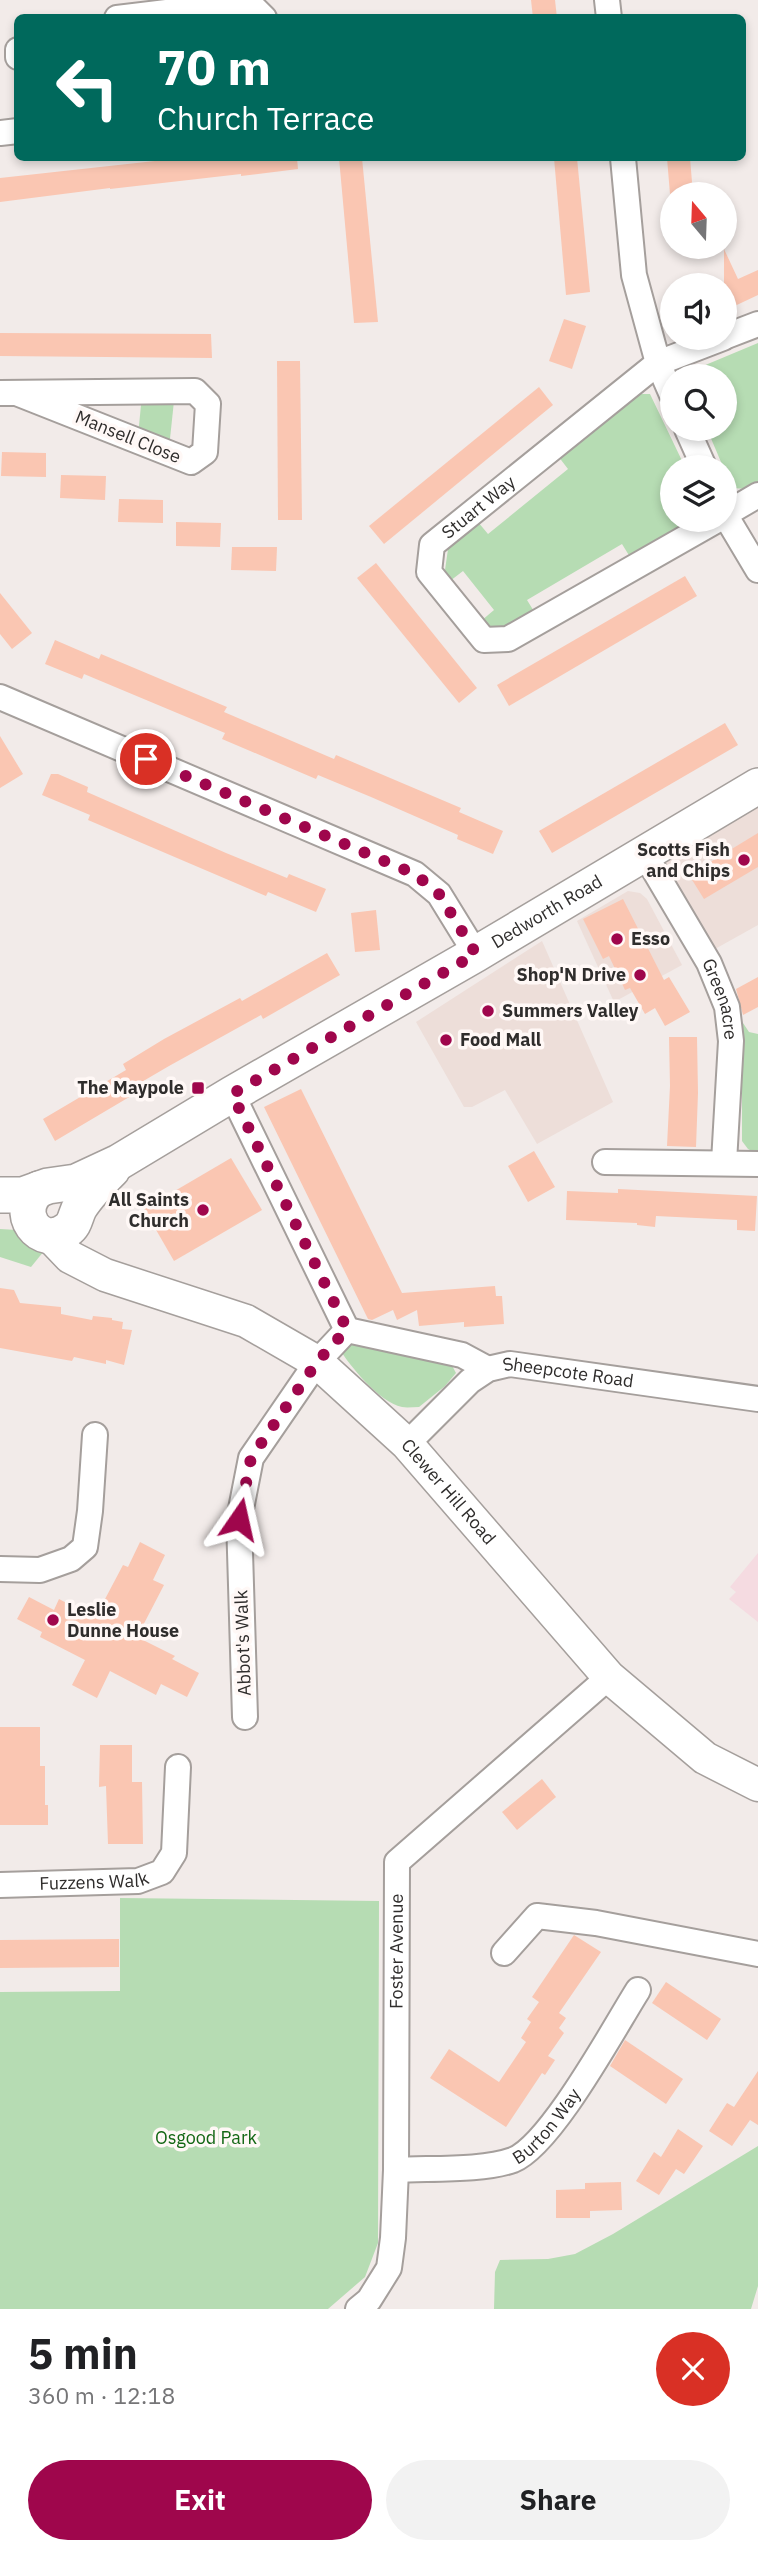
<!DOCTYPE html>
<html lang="en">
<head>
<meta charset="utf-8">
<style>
  body { margin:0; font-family:"IBM Plex Sans",sans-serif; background:#f2f2f2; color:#202124; height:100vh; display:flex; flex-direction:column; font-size:26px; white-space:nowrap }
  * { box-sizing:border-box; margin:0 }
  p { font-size:23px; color:#757577 }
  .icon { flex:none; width:38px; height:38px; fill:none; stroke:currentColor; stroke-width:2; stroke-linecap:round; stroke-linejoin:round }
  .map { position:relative; height:2309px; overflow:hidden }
  .drawer { display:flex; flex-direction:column; background:#fff; flex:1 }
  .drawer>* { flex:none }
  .hud { position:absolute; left:14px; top:14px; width:732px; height:147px; border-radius:10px; box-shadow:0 4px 10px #0003; background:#00695c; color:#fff; overflow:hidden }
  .needle { width:46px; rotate:341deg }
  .fabs { position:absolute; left:660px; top:182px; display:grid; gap:14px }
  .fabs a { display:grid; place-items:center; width:77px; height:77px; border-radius:50%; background:#fff; box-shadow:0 4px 10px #0003; font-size:35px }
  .pin { position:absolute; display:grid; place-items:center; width:60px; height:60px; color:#fff; margin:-30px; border:4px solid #fff; border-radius:50%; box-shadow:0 2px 7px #0007 }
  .me { position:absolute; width:77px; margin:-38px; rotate:11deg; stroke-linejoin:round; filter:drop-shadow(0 0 5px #0008) }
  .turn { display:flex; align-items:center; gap:24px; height:147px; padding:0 28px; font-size:32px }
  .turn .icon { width:91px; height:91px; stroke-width:2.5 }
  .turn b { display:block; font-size:49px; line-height:60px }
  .round { display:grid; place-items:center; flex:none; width:74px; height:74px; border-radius:37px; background:#f2f2f2 }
  .headline { display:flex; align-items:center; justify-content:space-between; height:119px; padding:0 28px }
  h1 { font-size:42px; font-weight:700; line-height:52px }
  .action { display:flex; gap:14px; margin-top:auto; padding:14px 28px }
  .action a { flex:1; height:80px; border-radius:42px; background:#9f064c; color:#fff; font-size:28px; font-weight:700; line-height:80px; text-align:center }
  .action a+a { background:#f2f2f2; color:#202124 }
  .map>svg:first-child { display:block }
</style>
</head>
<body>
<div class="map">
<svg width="758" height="2309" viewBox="0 0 758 2309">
  <rect width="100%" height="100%" fill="#f2ebe9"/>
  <!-- built -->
  <g fill="#edded9">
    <polygon points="758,799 758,925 715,949 665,873 667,856"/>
    <polygon points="628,891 640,893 647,899 682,965 614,1002 577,921"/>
    <polygon points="542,941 613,1102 537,1144 505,1090 472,1107 464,1107 416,1022"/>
  </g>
  <!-- industrial -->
  <polygon fill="#f5dbe1" points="758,1553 758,1622 729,1599 736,1592 730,1587"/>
  <!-- green -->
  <g fill="#b6dcb3">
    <polygon points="758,343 758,483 748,489 732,488 707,429 724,429 724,376 689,376 691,371"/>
    <path d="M634 394H650L685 467H672V520H690L630 557 622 544 527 600 535 613C515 626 502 637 481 621L494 610 463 571 450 581 445 570 448 549 478 522 488 534 568 469 558 456Z"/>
    <polygon points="174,401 169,448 138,436 141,405"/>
    <polygon points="739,1017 749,1032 758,1034 758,1154 748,1149 742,1141 742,1058 735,1018"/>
    <polygon points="0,1229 17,1230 44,1251 31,1267 0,1257"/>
    <path d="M347 1339 449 1360 456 1373 445 1386 419 1407C413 1407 407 1408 402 1407 379 1402 350 1366 338 1347Z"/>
    <polygon points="120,1898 379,1901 378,2243 365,2277 328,2309 0,2309 0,1992 120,1991"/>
    <polygon points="758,2146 758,2286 751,2309 494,2309 495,2272 500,2260 548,2259 575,2254 613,2234"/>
  </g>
  <!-- building -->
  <g fill="#fac6b2">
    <polygon points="531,0 555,0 557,18 533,18"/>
    <polygon points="182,158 297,158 298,169 241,176 241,174 110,189 110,188 0,202 0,178"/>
    <polygon points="339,158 362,158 378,322 354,323"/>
    <polygon points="554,158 577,158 590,292 566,295"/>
    <polygon points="667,158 690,158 693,194 670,194"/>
    <polygon points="724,249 738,279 758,270 758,295 724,311"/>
    <polygon points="564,319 586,326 572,369 549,361"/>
    <polygon points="0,333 211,334 212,358 0,356"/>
    <polygon points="277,361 300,361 302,520 278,520"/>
    <polygon points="539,387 553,405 384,544 369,526"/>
    <polygon points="2,452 46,453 46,477 1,476"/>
    <polygon points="61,475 106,476 105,500 60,498"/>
    <polygon points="119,499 163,500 163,523 118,522"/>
    <polygon points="176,522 221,523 220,547 176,546"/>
    <polygon points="232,547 277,547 276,571 231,570"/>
    <polygon points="376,563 477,688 459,703 357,578"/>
    <polygon points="685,576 697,596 509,706 497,685"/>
    <polygon points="0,593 32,633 12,649 0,634"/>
    <polygon points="55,640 99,659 101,654 227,707 224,712 334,759 336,755 461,808 459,812 503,831 493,854 457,839 458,835 371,797 318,775 316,779 222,739 225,733 84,674 82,679 45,664"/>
    <polygon points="725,723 738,745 552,853 539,831"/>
    <polygon points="0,736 23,774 0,788"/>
    <polygon points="51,774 58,774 88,787 87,792 226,853 287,878 289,874 326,889 316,912 268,892 266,896 88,820 90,815 42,795"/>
    <polygon points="758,833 758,867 704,899 689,875"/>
    <polygon points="623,899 664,980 669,977 690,1012 665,1026 655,1008 645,1014 630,988 625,990 609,956 603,959 583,919"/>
    <polygon points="376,910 380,950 355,952 351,913"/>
    <polygon points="327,953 340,975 263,1019 261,1015 169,1066 128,1090 131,1096 55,1141 43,1119 126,1070 123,1064 164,1039 240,998 242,1001"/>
    <polygon points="758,977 758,1007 743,1015 736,989"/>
    <polygon points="669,1037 697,1037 698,1093 696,1147 667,1146 670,1086"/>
    <polygon points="301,1089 402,1293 495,1286 496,1296 502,1296 504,1324 464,1327 464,1322 419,1326 417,1310 397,1320 393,1310 372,1320 368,1319 264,1107"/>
    <polygon points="534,1151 555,1187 528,1202 508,1166"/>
    <polygon points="231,1158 262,1210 174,1261 144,1209"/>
    <polygon points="618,1189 757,1196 755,1231 737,1230 737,1220 656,1216 655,1227 637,1225 637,1223 566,1220 567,1191 618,1193"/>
    <polygon points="0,1288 14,1290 20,1303 61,1307 61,1314 92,1320 93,1316 112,1318 112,1320 123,1322 122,1329 132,1330 124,1365 106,1360 106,1364 74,1357 72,1361 0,1348"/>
    <polygon points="140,1542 165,1555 153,1580 164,1585 137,1637 175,1656 172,1659 199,1673 187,1697 161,1684 156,1695 110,1671 97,1698 72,1685 85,1660 40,1637 42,1632 17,1619 29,1597 54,1610 59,1599 95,1618 123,1565 128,1567"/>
    <polygon points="0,1727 40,1727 40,1766 45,1766 45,1805 48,1805 48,1825 0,1825"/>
    <polygon points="100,1745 132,1745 132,1782 142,1782 143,1844 108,1844 106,1786 99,1787"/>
    <polygon points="542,1779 556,1797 517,1830 502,1812"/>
    <polygon points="574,1935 601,1952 559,2013 566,2018 559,2028 564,2033 548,2056 555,2060 545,2075 542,2073 506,2127 430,2078 449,2049 499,2082 526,2042 521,2038 531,2022 527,2019 539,2002 532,1997"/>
    <polygon points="119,1939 119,1967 0,1968 0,1940"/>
    <polygon points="666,1982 721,2019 707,2040 652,2003"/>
    <polygon points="625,2040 683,2079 666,2104 610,2066"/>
    <polygon points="758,2071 758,2125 750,2120 732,2146 709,2131 727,2103 734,2107"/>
    <polygon points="678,2129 703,2146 684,2174 676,2169 659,2195 636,2181 654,2152 661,2157"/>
    <polygon points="621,2182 622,2210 590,2211 590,2218 556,2218 556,2190 585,2189 585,2183"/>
  </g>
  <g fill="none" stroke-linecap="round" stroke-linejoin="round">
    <!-- minor casing -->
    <g stroke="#a59f9c" stroke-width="28">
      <g id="minor">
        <polyline points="607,0 609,18"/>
        <polyline points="117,18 248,2 264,18"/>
        <polyline points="18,50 18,57"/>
        <polyline points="0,133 18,131"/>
        <polyline points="623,158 634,275 658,363 672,395"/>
        <polyline points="724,337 758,324"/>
        <polyline points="0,393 195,391 208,404 205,452 191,462 19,394"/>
        <polyline points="687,429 704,467"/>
        <polyline points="724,513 758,570"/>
        <polyline points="724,515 758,495"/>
        <path id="s1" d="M717 520 508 639 484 640 429 572 432 545 658 363 723 338"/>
        <polyline points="0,697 415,874 439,894 476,954"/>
        <path id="s2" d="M644 853 709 963 727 1007 731 1041 724 1162"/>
        <polyline points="232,1094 347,1330"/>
        <polyline points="605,1162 758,1164"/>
        <path id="s3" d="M407 1444 470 1381 488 1369 510 1364 758 1399"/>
        <polyline points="0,1569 40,1570 71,1559 85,1547 90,1511 95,1435"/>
        <polyline points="245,1717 239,1519 251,1458 317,1362 347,1330 462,1355 488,1369"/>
        <path id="s4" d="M0 1885 138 1881 162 1872 174 1853 178 1767"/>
        <polyline points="504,1953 537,1916 596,1923 758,1954"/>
        <path id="s5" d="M396 2170C429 2168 483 2171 513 2160 551 2145 614 2028 638 1990"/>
        <path id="s6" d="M358 2309 369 2300 389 2268 393 2238 396 2170 397 1862 609 1677"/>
      </g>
    </g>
    <!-- tertiary casing -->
    <g stroke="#a59f9c" stroke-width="35">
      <g id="tertiary">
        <path id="s7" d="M49 1235 70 1257 105 1275 246 1321 317 1362 407 1444 609 1677 705 1758 758 1785"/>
      </g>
    </g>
    <!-- secondary casing -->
    <g stroke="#a59f9c" stroke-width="38">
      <g id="secondary">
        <path d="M39 1189C12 1213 40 1250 67 1230 76 1224 75 1215 80 1207 89 1193 100 1182 112 1170"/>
        <path id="s8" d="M0 1195H23L48 1186 76 1182 119 1162 232 1094 476 954 758 786"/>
      </g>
    </g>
    <!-- minor -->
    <use href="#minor" stroke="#fff" stroke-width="24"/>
    <!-- tertiary -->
    <use href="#tertiary" stroke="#fff" stroke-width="32"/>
    <!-- secondary -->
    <use href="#secondary" stroke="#fff" stroke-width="35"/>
  </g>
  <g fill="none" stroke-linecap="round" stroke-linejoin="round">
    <!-- route -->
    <polyline stroke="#9f064c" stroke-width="12" stroke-dasharray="0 21.6" points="146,759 415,874 439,894 476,954 232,1094 347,1329 317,1362 251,1458 239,1519"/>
  </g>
  <!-- markers -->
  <g fill="#9f064c" stroke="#fff8f6" stroke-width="2.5">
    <circle cx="744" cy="860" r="7"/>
    <circle cx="617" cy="939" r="7"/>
    <circle cx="640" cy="975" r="7"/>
    <circle cx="488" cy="1011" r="7"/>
    <circle cx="446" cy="1040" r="7"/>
    <rect x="191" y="1081" width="14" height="14" rx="3.5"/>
    <circle cx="203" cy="1210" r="7"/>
    <circle cx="53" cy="1620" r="7"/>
  </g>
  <g text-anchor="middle" stroke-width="7" stroke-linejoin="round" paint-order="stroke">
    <!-- street labels -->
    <g font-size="18" fill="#2f2d2c" stroke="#fff8f6">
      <text transform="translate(128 437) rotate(22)" y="6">Mansell Close</text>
      <text dy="6" stroke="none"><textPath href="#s1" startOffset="439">Stuart Way</textPath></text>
      <text dy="6" stroke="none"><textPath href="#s8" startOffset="621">Dedworth Road</textPath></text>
      <text dy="6" stroke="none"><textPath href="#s2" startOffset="166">Greenacre</textPath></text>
      <text dy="6" stroke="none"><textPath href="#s3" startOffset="192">Sheepcote Road</textPath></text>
      <text dy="6" stroke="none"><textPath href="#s7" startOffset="485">Clewer Hill Road</textPath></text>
      <text transform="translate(243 1643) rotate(-92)" y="6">Abbot's Walk</text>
      <text dy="6" stroke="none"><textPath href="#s4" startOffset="94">Fuzzens Walk</textPath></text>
      <text dy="6" stroke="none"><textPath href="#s6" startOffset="369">Foster Avenue</textPath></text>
      <text dy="6" stroke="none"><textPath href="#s5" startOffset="166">Burton Way</textPath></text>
    </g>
    <!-- poi labels -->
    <g font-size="18" font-weight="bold" fill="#2f2d2c" stroke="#fff8f6" text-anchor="end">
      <text x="730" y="856">Scotts Fish<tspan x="730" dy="21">and Chips</tspan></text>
      <text x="631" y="945" text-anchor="start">Esso</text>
      <text x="626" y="981">Shop'N Drive</text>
      <text x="502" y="1017" text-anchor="start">Summers Valley</text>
      <text x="460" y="1046" text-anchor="start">Food Mall</text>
      <text x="184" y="1094">The Maypole</text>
      <text x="189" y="1206">All Saints<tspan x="189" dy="21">Church</tspan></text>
      <text x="67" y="1616" text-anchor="start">Leslie<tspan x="67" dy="21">Dunne House</tspan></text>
    </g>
    <!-- park labels -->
    <g font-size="18" fill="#136714" stroke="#fff8f6">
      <text x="206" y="2144">Osgood Park</text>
    </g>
  </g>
</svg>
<div class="fabs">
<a><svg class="needle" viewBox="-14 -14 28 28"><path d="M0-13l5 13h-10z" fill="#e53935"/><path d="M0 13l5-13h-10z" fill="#757577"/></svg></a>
<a><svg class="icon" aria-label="sound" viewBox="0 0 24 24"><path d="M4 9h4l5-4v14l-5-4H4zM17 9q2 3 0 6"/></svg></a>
<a><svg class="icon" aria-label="search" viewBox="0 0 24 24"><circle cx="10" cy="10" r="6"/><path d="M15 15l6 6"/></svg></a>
<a><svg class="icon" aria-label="layers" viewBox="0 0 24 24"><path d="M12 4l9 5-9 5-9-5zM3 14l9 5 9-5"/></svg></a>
</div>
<div class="pin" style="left:146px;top:759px;background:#d93025"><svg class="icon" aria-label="arrive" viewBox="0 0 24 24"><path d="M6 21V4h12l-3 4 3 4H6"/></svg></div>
<svg class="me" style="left:239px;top:1519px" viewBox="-20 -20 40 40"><path d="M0-17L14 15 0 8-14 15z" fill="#9f064c" stroke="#fff" stroke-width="4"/></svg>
<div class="hud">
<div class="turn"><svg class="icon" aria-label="left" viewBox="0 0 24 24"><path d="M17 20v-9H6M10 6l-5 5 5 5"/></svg><div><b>70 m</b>Church Terrace</div></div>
</div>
</div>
<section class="drawer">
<div class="headline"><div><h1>5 min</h1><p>360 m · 12:18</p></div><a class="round" style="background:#d93025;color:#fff"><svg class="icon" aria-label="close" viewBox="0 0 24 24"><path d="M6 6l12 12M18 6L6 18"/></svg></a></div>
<div class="action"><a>Exit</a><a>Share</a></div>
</section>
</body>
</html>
